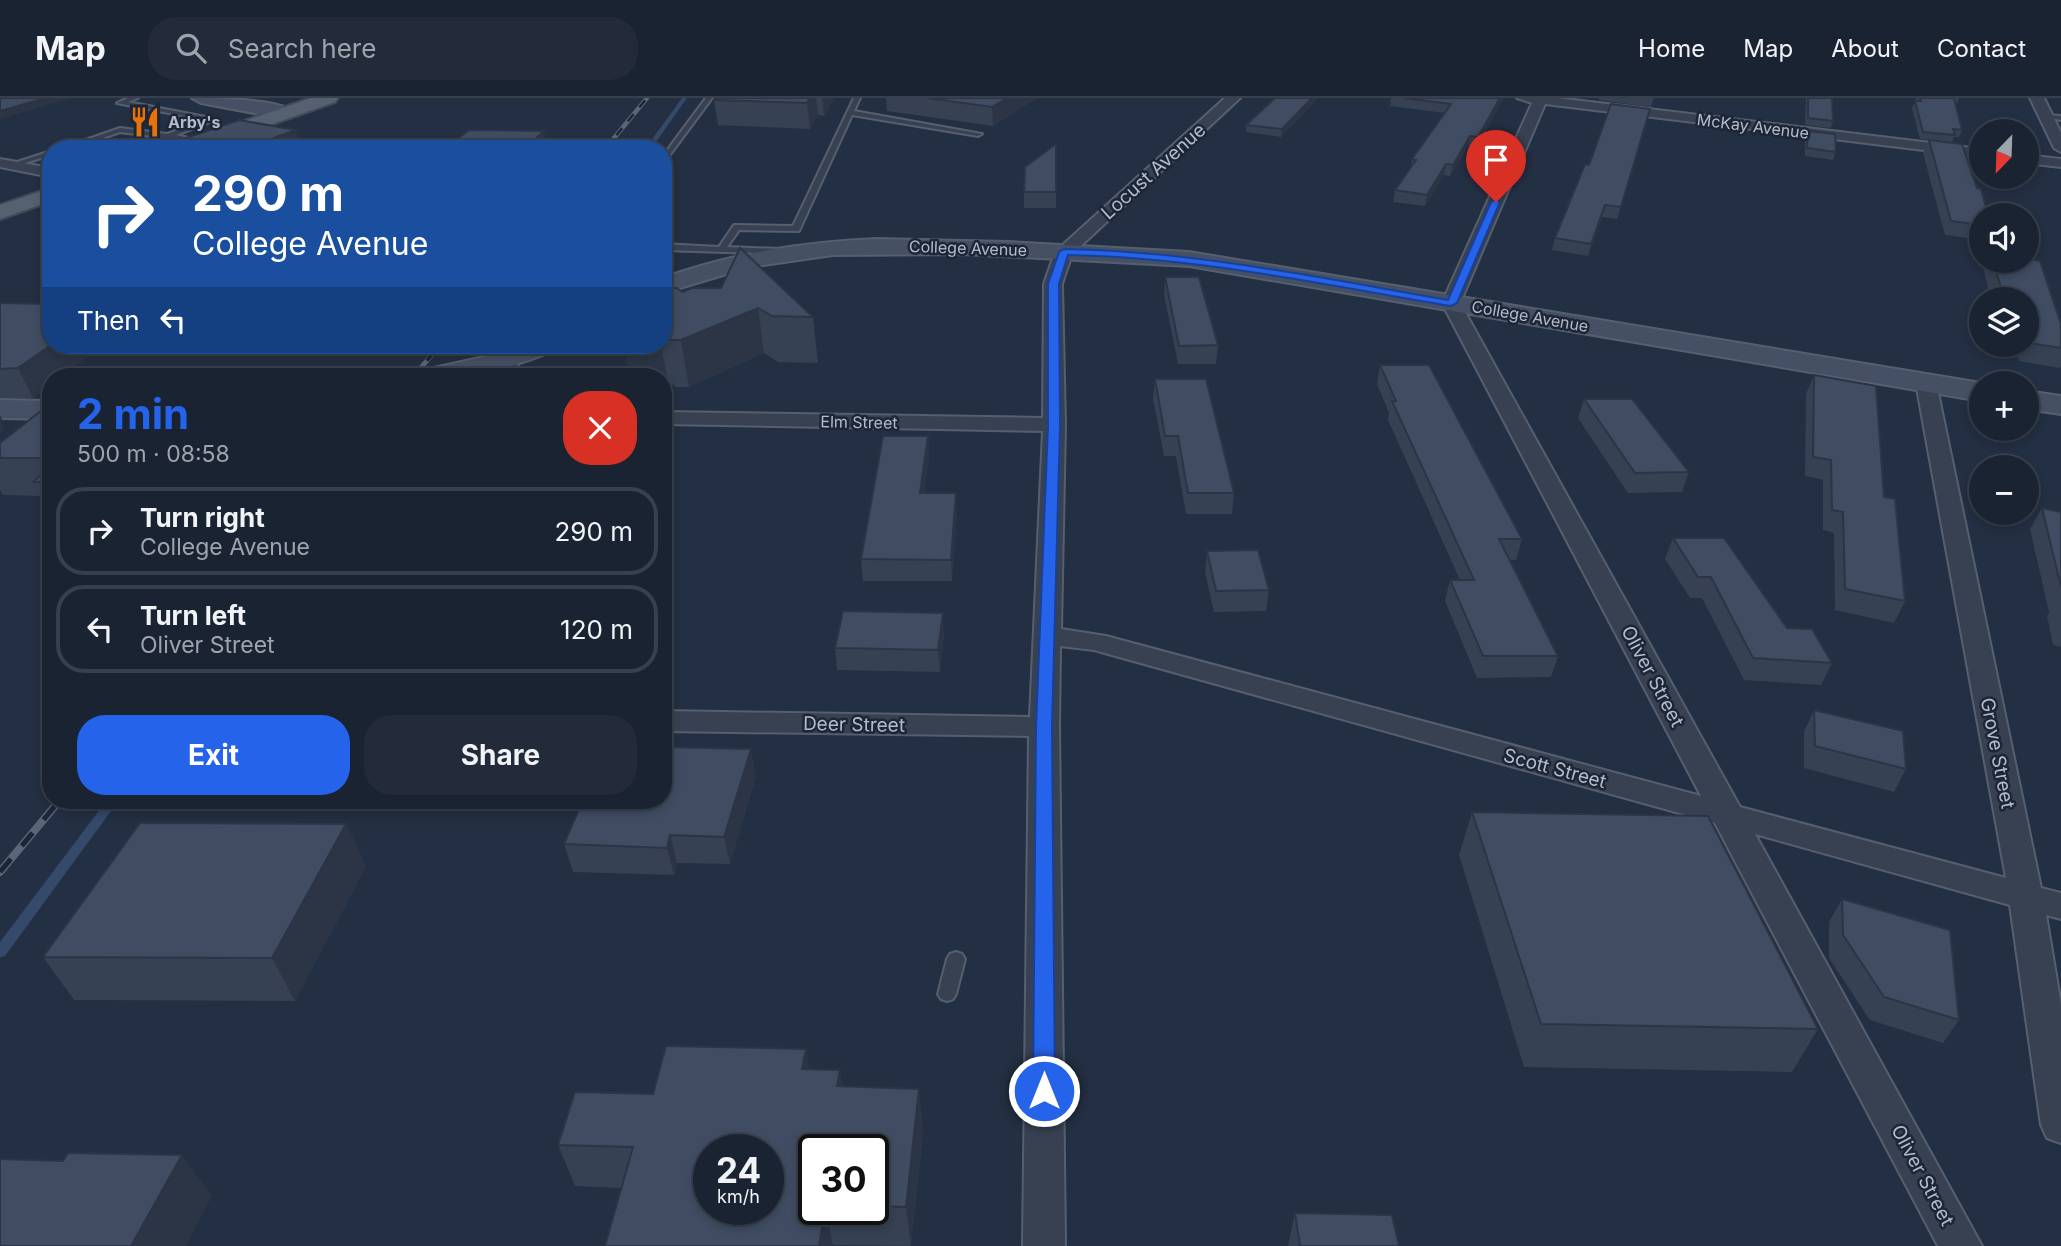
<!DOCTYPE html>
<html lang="en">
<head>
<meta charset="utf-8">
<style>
  body { margin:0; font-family:Inter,sans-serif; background:#232b3a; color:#f1f3f6; height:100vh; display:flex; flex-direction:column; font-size:26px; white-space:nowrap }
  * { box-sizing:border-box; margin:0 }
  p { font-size:23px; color:#9fa4ac }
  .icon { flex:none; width:38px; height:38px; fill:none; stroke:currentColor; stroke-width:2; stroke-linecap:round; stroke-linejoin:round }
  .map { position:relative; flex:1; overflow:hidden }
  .details { position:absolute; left:42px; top:270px; width:630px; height:441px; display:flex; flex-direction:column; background:#1a2332; border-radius:28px; box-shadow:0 4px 10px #0003,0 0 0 2px #38404d }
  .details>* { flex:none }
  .hud { position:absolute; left:42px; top:42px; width:630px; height:214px; border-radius:28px; box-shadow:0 4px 10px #0003,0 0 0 2px #38404d; background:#1a4fa0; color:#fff; overflow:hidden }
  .needle { width:46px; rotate:203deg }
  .controls { position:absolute; left:1969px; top:21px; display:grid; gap:14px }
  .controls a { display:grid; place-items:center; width:70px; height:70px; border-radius:50%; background:#1a2332; box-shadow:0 4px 10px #0003,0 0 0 2px #38404d; font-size:35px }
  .speed { position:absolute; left:693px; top:1036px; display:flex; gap:14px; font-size:35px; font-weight:700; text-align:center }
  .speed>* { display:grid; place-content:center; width:91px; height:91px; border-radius:50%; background:#1a2332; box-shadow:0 4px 10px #0003,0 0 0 2px #38404d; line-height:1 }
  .speed small { font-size:18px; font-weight:400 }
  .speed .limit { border:4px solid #111; border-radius:10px; background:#fff; color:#111 }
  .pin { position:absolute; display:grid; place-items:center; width:60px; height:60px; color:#fff; margin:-72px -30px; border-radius:50% 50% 50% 0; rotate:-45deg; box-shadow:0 0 7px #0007 }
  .pin .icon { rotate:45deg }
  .me { position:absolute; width:77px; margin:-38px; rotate:0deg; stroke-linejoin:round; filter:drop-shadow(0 0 5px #0008) }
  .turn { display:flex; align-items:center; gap:24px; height:147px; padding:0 35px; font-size:32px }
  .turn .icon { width:91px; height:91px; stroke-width:2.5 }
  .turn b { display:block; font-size:49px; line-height:60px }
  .then { display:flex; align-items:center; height:66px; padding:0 35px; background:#0003; gap:14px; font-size:26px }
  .round { display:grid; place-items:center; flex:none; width:74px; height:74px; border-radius:28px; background:#232b3a }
  .overview { display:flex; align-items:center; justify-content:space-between; height:119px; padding:0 35px }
  h1 { font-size:42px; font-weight:700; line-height:52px; color:#2563eb }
  .button { display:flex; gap:14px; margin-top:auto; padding:14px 35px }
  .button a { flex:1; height:80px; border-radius:28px; background:#2563eb; color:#fff; font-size:28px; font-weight:700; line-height:80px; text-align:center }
  .button a+a { background:#232b3a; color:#f1f3f6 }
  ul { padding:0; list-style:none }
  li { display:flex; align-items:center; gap:21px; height:88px; margin:0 14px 10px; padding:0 21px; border:4px solid #38404d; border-radius:28px }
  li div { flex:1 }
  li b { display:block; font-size:26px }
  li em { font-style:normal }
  header { display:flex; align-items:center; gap:42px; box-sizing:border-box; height:98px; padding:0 35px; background:#1a2332; border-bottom:2px solid #38404d }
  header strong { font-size:33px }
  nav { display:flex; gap:38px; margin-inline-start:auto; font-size:24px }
  .search { width:490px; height:63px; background:#232b3a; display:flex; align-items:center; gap:18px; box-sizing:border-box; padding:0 24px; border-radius:28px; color:#9fa4ac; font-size:26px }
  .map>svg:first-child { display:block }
</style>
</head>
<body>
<header>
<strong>Map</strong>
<div class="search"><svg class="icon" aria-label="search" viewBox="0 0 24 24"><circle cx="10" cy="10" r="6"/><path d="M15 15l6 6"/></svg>Search here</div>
<nav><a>Home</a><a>Map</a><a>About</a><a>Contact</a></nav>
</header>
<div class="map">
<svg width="2061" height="1148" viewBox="0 0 2061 1148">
  <rect width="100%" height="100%" fill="#232f42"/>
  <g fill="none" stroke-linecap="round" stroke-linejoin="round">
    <!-- stream -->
    <g fill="#35496a" fill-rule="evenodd">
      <polygon points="682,0 687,0 651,51 645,51"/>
      <polygon points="107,702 119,702 5,858 0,859 0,844"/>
    </g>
    <!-- lane casing -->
    <g stroke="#555f6f" stroke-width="4">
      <g id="lane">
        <polygon points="128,0 138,0 128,4 211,20 211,24 176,37 205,44 201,46 167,40 139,51 128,51 159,39 120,34 71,51 60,51 120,30 167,36 205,22 117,5"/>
        <polygon points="706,0 712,0 663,66 663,58"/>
        <polygon points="854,0 860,0 854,13 982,36 978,38 852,17 799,133 739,132 727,149 780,151 783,152 783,156 663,152 663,146 719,149 734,127 737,127 793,128"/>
        <polygon points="2044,17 2061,18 2061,22 2044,19"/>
        <polygon points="51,53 51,57 12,69 8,67"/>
        <polygon points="956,854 962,856 965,861 956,896 953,901 947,903 941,901 938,896 947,861 950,856"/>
      </g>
    </g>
    <!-- street casing -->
    <g stroke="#555f6f" stroke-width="4">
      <g id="street">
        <polygon points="1225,0 1240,0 1072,156 1062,186 1065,327 1061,531 1106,538 1701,698 1442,205 1532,5 1517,0 1557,0 1981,51 1981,59 1545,6 1460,205 1740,709 2006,780 1916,285 1919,281 1933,281 1936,285 2041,790 2061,795 2061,821 2046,817 2061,907 2061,1045 2047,1040 2041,1027 2010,807 1755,736 1982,1148 1938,1148 1715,725 1094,552 1060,548 1059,629 1065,1148 1023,1148 1029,638 663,633 663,613 1030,619 1043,333 663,326 663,314 1043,320 1044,186 1055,154"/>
        <polygon points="2030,0 2044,0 2061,35 2061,54 2054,50"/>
        <polygon points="2026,57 2061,61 2061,69 2026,65"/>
        <polygon points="0,61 51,70 51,79 0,69"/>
        <polygon points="505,257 512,259 524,278 504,278 495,263 498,259"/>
      </g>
    </g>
    <!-- secondary casing -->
    <g stroke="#555f6f" stroke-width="4">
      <g id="secondary">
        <path d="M192 0C212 0 284 1 295 15L286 21 201 5Z"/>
        <path d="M876 141 1008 144 1189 154 1981 285V303L1189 168 963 156 833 157 750 169 663 195V180C733 155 802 144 876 141Z"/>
        <path d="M520 247H556L553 253C506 272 471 280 421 278L425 272 497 256Z"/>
        <polygon points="2026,293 2061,298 2061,316 2026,311"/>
        <polygon points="0,302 51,303 51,321 0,320"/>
      </g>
    </g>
    <!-- primary casing -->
    <g stroke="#414a5a" stroke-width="4">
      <g id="primary">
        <polygon points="311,0 338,0 335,4 202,51 172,51 175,47"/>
        <polygon points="51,90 51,103 0,121 0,107"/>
      </g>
    </g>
    <!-- lane -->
    <use href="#lane" fill="#374151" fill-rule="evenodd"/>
    <!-- street -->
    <use href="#street" fill="#374151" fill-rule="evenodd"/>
    <!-- secondary -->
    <use href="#secondary" fill="#455064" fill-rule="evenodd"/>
    <!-- primary -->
    <use href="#primary" fill="#556071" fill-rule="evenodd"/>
    <!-- rail-far2 casing -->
    <g stroke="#596578" stroke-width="4.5">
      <polyline id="rail-far2" points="605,51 647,0"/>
    </g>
    <!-- rail-far1 casing -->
    <g stroke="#596578" stroke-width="5">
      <polyline id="rail-far1" points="414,278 440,247"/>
    </g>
    <!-- rail casing -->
    <g stroke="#596578" stroke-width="8">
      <polyline id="rail" points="0,774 60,702"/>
    </g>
    <!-- rail-far2 -->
    <use href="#rail-far2" stroke="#1c2636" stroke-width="2.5" stroke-dasharray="9" stroke-linecap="butt"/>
    <!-- rail-far1 -->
    <use href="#rail-far1" stroke="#1c2636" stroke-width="3.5" stroke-dasharray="10" stroke-linecap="butt"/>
    <!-- rail -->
    <use href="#rail" stroke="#1c2636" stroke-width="5" stroke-dasharray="17" stroke-linecap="butt"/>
  </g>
  <!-- wall -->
  <g fill="#364154" fill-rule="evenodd">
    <polygon points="716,0 834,0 824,18 818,17 810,31 718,27 714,2"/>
    <polygon points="886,0 1037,0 993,28 887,13"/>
    <polygon points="1275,0 1318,0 1281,39 1246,34 1246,27"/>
    <polygon points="1391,0 1504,0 1476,49 1468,48 1450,78 1444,77 1425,108 1393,104 1395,92 1411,69 1412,61 1445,15 1390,8"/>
    <polygon points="1599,0 1654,0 1651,9 1599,2"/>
    <polygon points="1806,0 1832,0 1833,23 1831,30 1805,27"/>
    <polygon points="1916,0 1959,0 1956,7 1962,32 1959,39 1954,39 1952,45 1981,117 1981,142 1945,137 1923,55 1929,42 1920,41 1912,10 1915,3 1916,3"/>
    <polygon points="1650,11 1617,121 1602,119 1588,158 1552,152 1555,140 1589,67"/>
    <polygon points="296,32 302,51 180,51 177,43"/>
    <polygon points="1808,33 1836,54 1833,62 1805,58 1805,40"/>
    <polygon points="1056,46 1056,110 1024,110 1024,94"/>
    <polygon points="1988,163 2026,163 2061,226 2061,268 2060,270 2019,263 2014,247 2026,247 2026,201 1991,201 1984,173"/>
    <polygon points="1165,179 1218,247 1216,266 1178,266 1164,197"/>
    <polygon points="663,190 813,219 818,265 778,264 764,255 689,289 676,289 668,284 663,286 663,278 624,247 663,247"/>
    <polygon points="0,205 51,247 103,247 33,300 0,300"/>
    <polygon points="1380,267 1522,441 1516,462 1509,462 1558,558 1551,579 1477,580 1445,503 1450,482 1460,482 1388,322 1389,315 1377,286"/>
    <polygon points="1814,277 1884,399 1905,503 1894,525 1835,512 1834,435 1823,432 1823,382 1805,378 1806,296"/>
    <polygon points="1155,281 1234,395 1232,416 1186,416 1176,358 1164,358 1153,300"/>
    <polygon points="1584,301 1689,374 1682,394 1628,395 1578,320"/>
    <polygon points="51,305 51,416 41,398 3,397 0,392 0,345"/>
    <polygon points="928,338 929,358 924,395 957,415 952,483 863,483 861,461"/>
    <polygon points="2042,410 2061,414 2061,549 2053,547 2047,518 2049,514 2030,431"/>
    <polygon points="1673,440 1832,565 1821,587 1744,582 1702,500 1690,500 1665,461"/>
    <polygon points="1207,453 1269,492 1266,513 1214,514 1205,474"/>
    <polygon points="944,536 940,574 837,572 835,550"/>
    <polygon points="1814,612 1906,671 1894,694 1804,670 1804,634"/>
    <polygon points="756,678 730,766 677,765 674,777 573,774 564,746 581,708 474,708 472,702 663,702"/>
    <polygon points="1472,714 1818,931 1792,974 1524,969 1459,757"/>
    <polygon points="346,726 366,768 295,903 74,902 43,859"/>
    <polygon points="1842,801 1959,922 1943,945 1870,922 1829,860 1829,824"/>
    <path d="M810 971 840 972 842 988 919 991 923 1033 911 1148 833 1147 621 1090 575 1088 558 1047ZM873 1052V1111H814Z"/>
    <polygon points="1295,1115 1399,1148 1288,1148"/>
  </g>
  <!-- shaded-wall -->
  <g fill="#2c3545">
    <polygon points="45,0 72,0 0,21 0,13"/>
    <polygon points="810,0 816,0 818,17 810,31 807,5"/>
    <polygon points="822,0 834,0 824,18"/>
    <polygon points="1007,0 1037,0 993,28 992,9"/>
    <polygon points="1312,0 1318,0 1281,39 1282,31"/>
    <polygon points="1500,0 1504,0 1476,49 1478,39"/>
    <polygon points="296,32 302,51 243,51"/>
    <polygon points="544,33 548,51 525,51"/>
    <polygon points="1470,38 1468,48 1450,78 1453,67"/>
    <polygon points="1446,66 1444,77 1425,108 1427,97"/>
    <polygon points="1605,107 1602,119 1588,158 1591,146"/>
    <polygon points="758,210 764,255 689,289 681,242"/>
    <polygon points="51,247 103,247 62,278 51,278 51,287 33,300 18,270"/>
    <polygon points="631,247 661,247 668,284 663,286 663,278 629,278 623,249"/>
    <polygon points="0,317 3,323 1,324 4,329 2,331 3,332 0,335"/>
    <polygon points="928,338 929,358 921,415 920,395"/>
    <polygon points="956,395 957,415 952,483 951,462"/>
    <polygon points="943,515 944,536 940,574 938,552"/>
    <polygon points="751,651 756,678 730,766 724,739"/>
    <polygon points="346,726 366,768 295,903 272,860"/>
    <polygon points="670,737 677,765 674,777 667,750"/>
    <polygon points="806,951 813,994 802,971"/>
    <polygon points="840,972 846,1015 837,988"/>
    <polygon points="919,991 923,1033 911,1148 906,1109"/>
    <polygon points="182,1057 212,1098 186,1148 131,1148"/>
    <polygon points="825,1111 826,1111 833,1148 819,1148"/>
  </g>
  <!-- building -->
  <g fill="#3f4c62" stroke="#2c3545" stroke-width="2" fill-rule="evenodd">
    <polygon points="0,0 45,0 0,13"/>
    <polygon points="716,0 810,0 807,5 714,2"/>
    <polygon points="928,0 1007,0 992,9"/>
    <polygon points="1275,0 1312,0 1282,31 1246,27"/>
    <polygon points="1404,0 1500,0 1478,39 1470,38 1453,67 1446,66 1427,97 1395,92 1416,62 1412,61 1451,6"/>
    <polygon points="1808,0 1832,0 1833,23 1808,20"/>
    <polygon points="1920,0 1954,0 1962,32 1953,31 1955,37 1923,34 1915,3 1921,3"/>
    <polygon points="1611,6 1650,11 1621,109 1605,107 1591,146 1555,140 1585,66 1589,67"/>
    <polygon points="239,22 296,32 243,51 220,51 177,43"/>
    <polygon points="469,32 544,33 525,51 445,51"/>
    <polygon points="1808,33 1835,36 1836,54 1807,50"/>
    <polygon points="1929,42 1962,46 1977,90 1981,91 1988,117 1981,117 1981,127 1951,123"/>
    <polygon points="1056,46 1056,94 1024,94 1025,69"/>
    <polygon points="740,150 813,219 772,218 758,210 681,242 668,242 663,240 663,190 676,190 683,194 692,190 721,190"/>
    <polygon points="2026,161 2040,163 2061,226 2061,250 2028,245 2026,240 2026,201 2016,201 2015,198 2003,196 1993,163 2026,163"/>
    <polygon points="1165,179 1199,179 1218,247 1179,248"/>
    <polygon points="0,205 51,206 51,247 18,270 0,271"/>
    <polygon points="1380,267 1429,267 1522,441 1499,441 1558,558 1483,558 1450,482 1474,482 1392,303 1396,303"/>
    <polygon points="1814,277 1876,288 1884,399 1895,401 1905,503 1845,491 1843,414 1832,412 1831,362 1813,359"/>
    <polygon points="1155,281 1206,281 1234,395 1188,395 1178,338 1165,338"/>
    <polygon points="1584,301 1632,301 1689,374 1635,375"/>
    <polygon points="51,305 51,360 0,360 0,345"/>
    <polygon points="883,338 928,338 920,395 956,395 951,462 861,461"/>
    <polygon points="51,369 51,384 33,384"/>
    <polygon points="2042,410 2061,414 2061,489"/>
    <polygon points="1673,440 1724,440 1787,530 1812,531 1832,565 1753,560 1711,479 1698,479"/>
    <polygon points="1258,452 1269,492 1216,493 1207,453"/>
    <polygon points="843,513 943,515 938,552 835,550"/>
    <polygon points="1814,612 1903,633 1906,671 1815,648"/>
    <polygon points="663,649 751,651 724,739 670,737 667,750 564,746 583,702 663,702"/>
    <polygon points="1472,714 1708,718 1818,931 1541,926"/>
    <polygon points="140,725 346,726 272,860 43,859"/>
    <polygon points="1842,801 1950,832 1959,922 1884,899 1843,837"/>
    <path d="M666 948 806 951 802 971 840 972 837 988 919 991 906 1109 873 1108V1052H814V1111H825L819 1148H605L633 1049 558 1047 575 994 653 996ZM709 1052H768V1111H709Z"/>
    <polygon points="68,1055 182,1057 131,1148 0,1148 0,1061 63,1063"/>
    <polygon points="1295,1115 1392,1117 1399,1148 1300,1148"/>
  </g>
  <!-- route -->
  <path fill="#2563eb" stroke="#184099" stroke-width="2" d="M1496 101 1500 104 1457 205 1451 208C1324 187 1197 159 1068 157L1059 186 1060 327 1052 629 1055 993 1052 999 1044 1002 1036 999 1033 993 1036 629 1048 327V186L1059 154 1064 151C1194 153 1321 180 1448 202L1491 104Z"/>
  <!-- icons -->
  <defs>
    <g id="restaurant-bare" transform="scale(2.415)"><path d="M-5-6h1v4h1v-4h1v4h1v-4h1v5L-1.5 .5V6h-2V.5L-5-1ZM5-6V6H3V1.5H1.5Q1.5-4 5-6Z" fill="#e8710a" stroke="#1c2636" stroke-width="2.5" paint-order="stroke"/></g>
  </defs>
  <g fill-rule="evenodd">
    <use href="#restaurant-bare" x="145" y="24"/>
  </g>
  <g text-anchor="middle" stroke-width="5" stroke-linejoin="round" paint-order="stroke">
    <!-- far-poi labels -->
    <g font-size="16" font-weight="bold" fill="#b4bccc" stroke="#1c2636" text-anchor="start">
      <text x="168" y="30">Arby's</text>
    </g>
    <!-- far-street labels -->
    <g font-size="16" fill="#b4bccc" stroke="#1c2636">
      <text transform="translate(1753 28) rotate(7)" y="6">McKay Avenue</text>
      <text transform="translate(968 150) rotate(2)" y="6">College Avenue</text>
      <text transform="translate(1530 218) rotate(10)" y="6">College Avenue</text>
      <text transform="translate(859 324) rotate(1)" y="6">Elm Street</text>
    </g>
    <!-- street labels -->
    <g font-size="19" fill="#b4bccc" stroke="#1c2636">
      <text transform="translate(1153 73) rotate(-42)" y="7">Locust Avenue</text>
      <text transform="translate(1653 578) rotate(62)" y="7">Oliver Street</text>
      <text transform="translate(854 626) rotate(1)" y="7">Deer Street</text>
      <text transform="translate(1998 655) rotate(79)" y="7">Grove Street</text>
      <text transform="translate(1555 670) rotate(15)" y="7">Scott Street</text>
      <text transform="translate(1923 1077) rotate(62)" y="7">Oliver Street</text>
    </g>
  </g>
</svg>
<div class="controls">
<a><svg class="needle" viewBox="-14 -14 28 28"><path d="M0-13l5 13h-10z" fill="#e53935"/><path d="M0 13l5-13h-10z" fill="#9fa4ac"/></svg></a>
<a><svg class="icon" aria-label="sound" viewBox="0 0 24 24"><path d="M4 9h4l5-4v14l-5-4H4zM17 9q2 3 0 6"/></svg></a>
<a><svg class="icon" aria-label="layers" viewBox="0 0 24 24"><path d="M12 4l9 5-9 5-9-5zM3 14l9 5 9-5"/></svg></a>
<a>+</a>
<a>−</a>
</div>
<div class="speed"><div>24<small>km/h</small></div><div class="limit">30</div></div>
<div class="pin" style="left:1496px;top:104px;background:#d93025"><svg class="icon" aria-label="arrive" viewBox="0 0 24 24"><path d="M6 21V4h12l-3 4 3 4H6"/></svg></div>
<svg class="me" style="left:1044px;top:993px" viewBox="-20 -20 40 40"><circle r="17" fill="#2563eb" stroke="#fff" stroke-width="3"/><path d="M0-11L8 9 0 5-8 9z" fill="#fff"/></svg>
<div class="hud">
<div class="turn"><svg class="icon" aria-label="right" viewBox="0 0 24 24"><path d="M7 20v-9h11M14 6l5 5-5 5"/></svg><div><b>290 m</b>College Avenue</div></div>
<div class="then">Then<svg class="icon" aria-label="left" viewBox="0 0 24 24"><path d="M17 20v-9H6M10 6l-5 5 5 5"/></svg></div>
</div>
<section class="details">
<div class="overview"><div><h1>2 min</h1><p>500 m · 08:58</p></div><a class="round" style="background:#d93025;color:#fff"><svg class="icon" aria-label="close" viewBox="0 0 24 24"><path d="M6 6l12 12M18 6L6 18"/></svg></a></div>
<ul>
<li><svg class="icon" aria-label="right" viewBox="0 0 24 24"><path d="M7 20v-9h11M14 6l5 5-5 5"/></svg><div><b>Turn right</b><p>College Avenue</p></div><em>290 m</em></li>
<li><svg class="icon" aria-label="left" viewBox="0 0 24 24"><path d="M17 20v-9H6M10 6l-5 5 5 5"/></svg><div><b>Turn left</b><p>Oliver Street</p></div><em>120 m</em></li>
</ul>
<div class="button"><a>Exit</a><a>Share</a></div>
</section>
</div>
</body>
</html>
